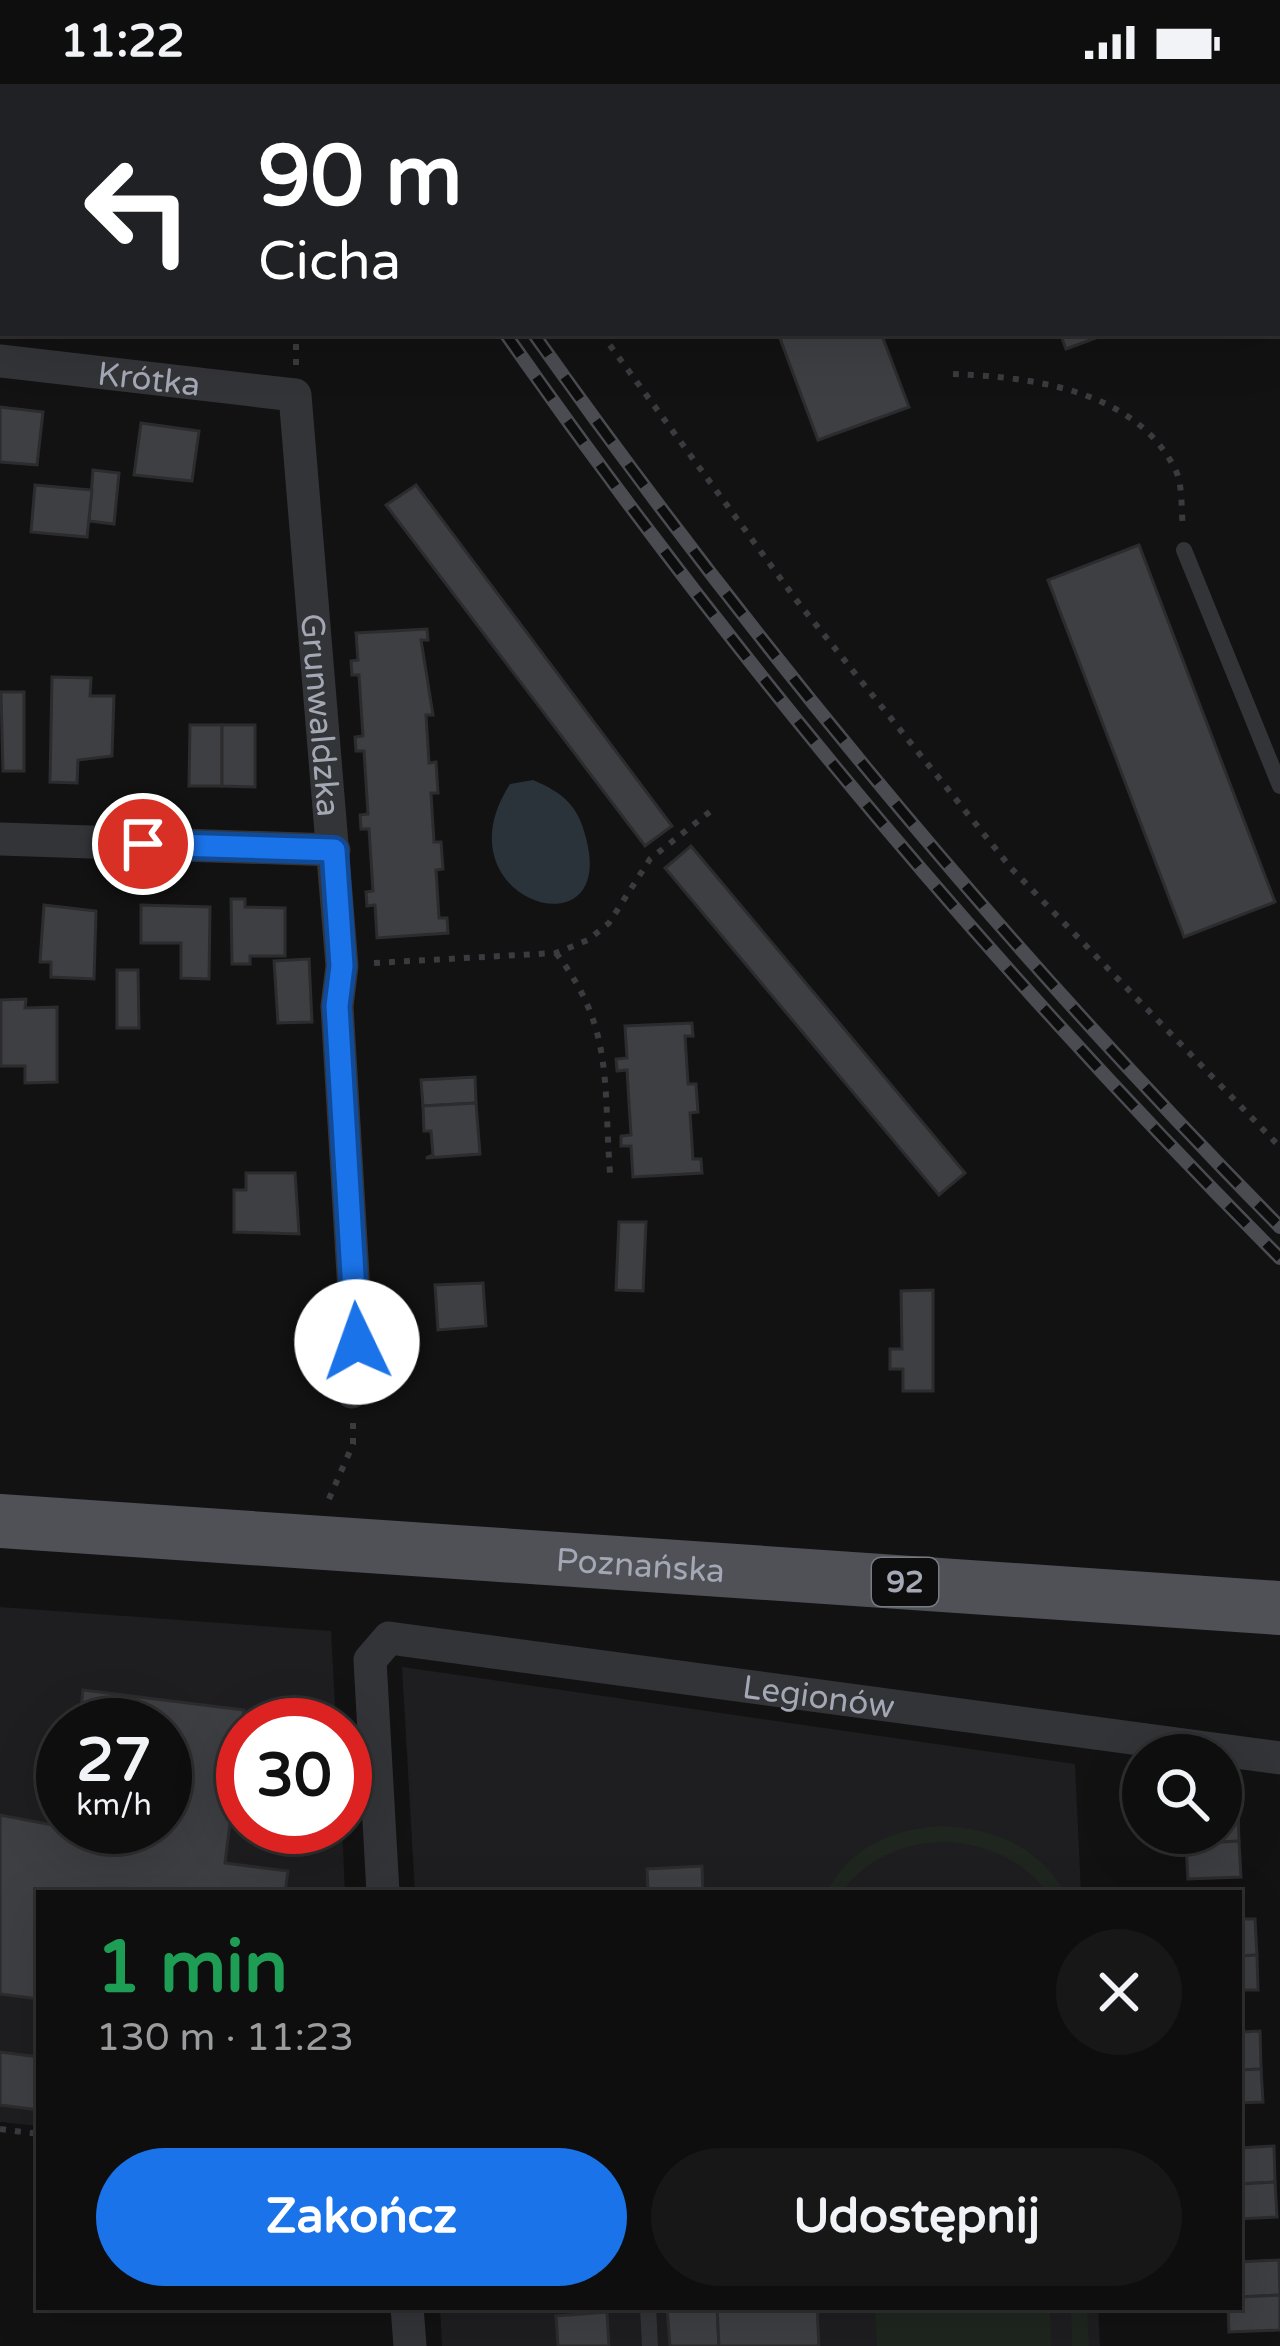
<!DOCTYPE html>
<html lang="pl">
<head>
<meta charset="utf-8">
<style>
  body { margin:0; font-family:"Varela Round",sans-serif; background:#171717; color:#f1f3f6; height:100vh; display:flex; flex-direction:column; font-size:45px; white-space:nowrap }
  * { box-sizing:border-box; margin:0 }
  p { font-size:39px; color:#9b9c9e }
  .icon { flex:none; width:66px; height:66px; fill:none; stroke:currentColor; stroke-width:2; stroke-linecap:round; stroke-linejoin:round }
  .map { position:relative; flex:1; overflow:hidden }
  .details { position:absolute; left:36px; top:1806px; width:1206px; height:420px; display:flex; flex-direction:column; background:#0e0e0e; border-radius:0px; box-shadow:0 12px 48px #0002,0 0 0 3px #2e2e2e }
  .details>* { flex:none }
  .banner { position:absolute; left:0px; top:0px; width:1281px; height:252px; box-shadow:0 12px 48px #0002,0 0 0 3px #2e2e2e; background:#202124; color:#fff; overflow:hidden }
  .tools { position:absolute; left:1122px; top:1650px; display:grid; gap:24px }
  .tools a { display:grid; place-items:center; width:120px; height:120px; border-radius:50%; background:#0e0e0e; box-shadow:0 12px 48px #0002,0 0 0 3px #2e2e2e; font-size:60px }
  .speed { position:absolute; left:36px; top:1614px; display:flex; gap:24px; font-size:60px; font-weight:700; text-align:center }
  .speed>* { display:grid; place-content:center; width:156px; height:156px; border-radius:50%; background:#0e0e0e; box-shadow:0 12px 48px #0002,0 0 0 3px #2e2e2e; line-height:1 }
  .speed small { font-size:30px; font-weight:400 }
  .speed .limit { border:18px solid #d22; background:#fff; color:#111 }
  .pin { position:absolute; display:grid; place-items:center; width:102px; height:102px; color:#fff; margin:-51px; border:6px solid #fff; border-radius:50%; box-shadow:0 3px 12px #0007 }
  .me { position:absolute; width:132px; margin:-66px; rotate:357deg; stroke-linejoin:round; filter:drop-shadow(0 0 9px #0008) }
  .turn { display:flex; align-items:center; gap:42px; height:252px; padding:0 60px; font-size:54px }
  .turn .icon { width:156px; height:156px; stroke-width:2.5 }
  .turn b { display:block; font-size:84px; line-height:102px }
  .round { display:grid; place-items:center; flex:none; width:126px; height:126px; border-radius:63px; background:#171717 }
  .overview { display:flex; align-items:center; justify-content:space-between; height:204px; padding:0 60px }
  h1 { font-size:72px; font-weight:800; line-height:90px; color:#1e9e55 }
  .button { display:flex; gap:24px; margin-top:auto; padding:24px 60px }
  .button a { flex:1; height:138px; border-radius:72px; background:#1a73e8; color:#fff; font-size:48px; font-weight:800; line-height:138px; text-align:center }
  .button a+a { background:#171717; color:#f1f3f6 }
  .status { display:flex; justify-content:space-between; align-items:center; height:84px; padding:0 60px; background:#0e0e0e; direction:ltr }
  .status svg { height:33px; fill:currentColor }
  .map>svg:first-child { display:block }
</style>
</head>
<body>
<div class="status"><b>11:22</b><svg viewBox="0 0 49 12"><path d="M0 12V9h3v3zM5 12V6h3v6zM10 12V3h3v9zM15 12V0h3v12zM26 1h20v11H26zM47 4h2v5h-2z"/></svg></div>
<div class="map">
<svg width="1280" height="2262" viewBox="0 0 1280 2262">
  <rect width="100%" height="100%" fill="#121213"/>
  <!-- built -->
  <g fill="#1e1e20" fill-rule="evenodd">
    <path d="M0 1523 331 1547 336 1641H243V1743H342L345 1809H39V2042L0 2038ZM63 1641H165V1743H63Z"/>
    <polygon points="402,1583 1075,1680 1081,1809 415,1809"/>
    <polygon points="440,2223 1098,2223 1100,2262 442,2262"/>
  </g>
  <!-- green -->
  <g fill="#1e261f">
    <polygon points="487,0 825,0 825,3 489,3"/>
    <path d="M939 1742C993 1744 1036 1760 1065 1809H1048C997 1742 891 1740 841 1809H826C850 1764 889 1746 939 1742Z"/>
    <polygon points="875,2223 1050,2223 1051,2262 877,2262"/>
    <polygon points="1071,2223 1087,2223 1089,2262 1072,2262"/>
  </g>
  <!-- water -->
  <path fill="#2a3339" d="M533 696C563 709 578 721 586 754 618 873 435 816 510 700Z"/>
  <!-- building -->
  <g fill="#3e3f43" stroke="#2c2c2f" stroke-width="3">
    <polygon points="0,165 3,166 3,217 0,216"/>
    <polygon points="778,249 881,249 909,323 818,356"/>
    <polygon points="1060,249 1109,249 1066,265"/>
    <polygon points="0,323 43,328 37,381 0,378"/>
    <polygon points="141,339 199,347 192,397 134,391"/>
    <polygon points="93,386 119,389 114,440 89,437"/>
    <polygon points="35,401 92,406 87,453 31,448"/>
    <polygon points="416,401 672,742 645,762 386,421"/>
    <polygon points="1139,461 1275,818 1184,853 1048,496"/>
    <polygon points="427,545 428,556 421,556 433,631 426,631 429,679 436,678 438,709 431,709 434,758 441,758 443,785 436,786 439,834 447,834 448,849 377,854 375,821 367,822 366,808 373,807 369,745 361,745 360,731 368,730 364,667 356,667 355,653 363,652 359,591 352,591 351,577 358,576 356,549"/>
    <polygon points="52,593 91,594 90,612 114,612 112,672 78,676 77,699 50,698"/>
    <polygon points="1,608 24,608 24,687 3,687"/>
    <polygon points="190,641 222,641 222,702 189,702"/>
    <polygon points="222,641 255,641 255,703 222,702"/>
    <polygon points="691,762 965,1089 939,1111 665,784"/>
    <polygon points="231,815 245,815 245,823 285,824 285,872 250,872 250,880 232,880"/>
    <polygon points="44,821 96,827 94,895 51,893 51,878 40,878"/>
    <polygon points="141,821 210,823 209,895 181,894 181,859 141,859"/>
    <polygon points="309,875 312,938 278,939 274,877"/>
    <polygon points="117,886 138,886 139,944 117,944"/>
    <polygon points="26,915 25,924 57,923 57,998 25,999 25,982 1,982 1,916"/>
    <polygon points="692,939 693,952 685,952 688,1000 696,1000 698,1028 690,1029 693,1075 701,1075 702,1089 633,1093 631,1062 621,1062 621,1052 631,1051 627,986 617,987 616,975 627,974 625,942"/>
    <polygon points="475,993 476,1019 423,1022 421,996"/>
    <polygon points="476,1019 480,1070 426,1074 433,1071 431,1047 424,1047 423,1022"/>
    <polygon points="246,1089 295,1089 299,1150 234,1148 234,1106 246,1106"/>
    <polygon points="619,1138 646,1138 643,1207 616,1206"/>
    <polygon points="483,1199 486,1242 438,1246 435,1201"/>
    <polygon points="933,1206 933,1307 903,1307 903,1285 890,1285 890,1265 902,1265 901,1207"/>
    <polygon points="83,1606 244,1626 225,1779 288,1787 285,1809 39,1809 39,1915 0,1910 0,1731 63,1743 165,1743 165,1641 79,1641"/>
    <polygon points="1238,1722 1239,1757 1186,1760 1186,1749 1221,1749 1221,1723"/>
    <polygon points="1239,1757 1241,1793 1188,1795 1186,1760"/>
    <polygon points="702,1782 703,1809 648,1809 647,1785"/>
    <polygon points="1239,1835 1255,1835 1257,1871 1239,1872"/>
    <polygon points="1257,1871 1258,1906 1239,1906 1239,1872"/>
    <polygon points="1260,1947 1261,1985 1239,1986 1239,1948"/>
    <polygon points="0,1968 39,1973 39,2026 0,2021"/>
    <polygon points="1261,1985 1263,2018 1239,2019 1239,1986"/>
    <polygon points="1274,2062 1275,2098 1239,2100 1239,2064"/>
    <polygon points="1275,2098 1277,2133 1239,2135 1239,2100"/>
    <polygon points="1279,2176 1280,2211 1239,2213 1239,2178"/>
    <polygon points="1280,2211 1280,2246 1229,2248 1228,2223 1239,2223 1239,2213"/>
    <polygon points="667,2223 717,2223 719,2262 670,2262"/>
    <polygon points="717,2223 817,2223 819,2262 719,2262"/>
    <polygon points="607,2228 609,2262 558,2262 556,2232"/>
  </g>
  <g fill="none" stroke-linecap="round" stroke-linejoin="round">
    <!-- path -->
    <g stroke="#393b3f" stroke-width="6" stroke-dasharray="6 9" stroke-linecap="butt">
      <polyline points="277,0 279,3"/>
      <polyline points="438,0 440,3"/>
      <polyline points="501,0 512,0"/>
      <polyline points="581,0 581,3"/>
      <polyline points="601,249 797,517 1011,784 1280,1063"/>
      <polyline points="296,281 296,249"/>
      <path d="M953 290C1032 293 1137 306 1176 387 1183 402 1181 427 1183 444"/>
      <path d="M556 869C614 944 603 998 610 1089"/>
      <polyline points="374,879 556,869 588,856 609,839 650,775 712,726"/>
      <polyline points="329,1415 353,1360 353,1337"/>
      <polyline points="0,2045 39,2050"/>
    </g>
    <!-- service -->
    <g stroke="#333438" stroke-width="16">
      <polyline points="1184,466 1280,702"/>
      <polyline points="648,2223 650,2262"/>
    </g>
    <!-- minor -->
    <g stroke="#333438" stroke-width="33">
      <path id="s1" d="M0 277 295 311 342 882 337 922 357 1258 352 1308"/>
      <polyline points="0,755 334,766"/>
      <path id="s2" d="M383 1809 370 1576 389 1554 1280 1674"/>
      <polyline points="407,2223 410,2262"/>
    </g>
    <!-- primary -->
    <path stroke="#4f5157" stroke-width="54" id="s3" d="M0 1437 1280 1524"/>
    <!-- rail casing -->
    <g stroke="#4a4c51" stroke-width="14">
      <g id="rail">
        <polyline points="339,0 341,3"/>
        <polyline points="366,0 368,3"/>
        <path d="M505 249C736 579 996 888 1280 1174"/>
        <path d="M533 249C758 566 1007 866 1280 1143"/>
      </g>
    </g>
    <!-- rail -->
    <use href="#rail" stroke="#0d0d0e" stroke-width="9" stroke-dasharray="27" stroke-linecap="butt"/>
  </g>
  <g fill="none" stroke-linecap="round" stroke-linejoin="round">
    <!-- route casing -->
    <g stroke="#114b97" stroke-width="30">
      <polyline id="route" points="143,760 334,766 342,882 337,922 357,1258"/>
    </g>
    <!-- route -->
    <use href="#route" stroke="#1a73e8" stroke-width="21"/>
  </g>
  <g text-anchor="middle" stroke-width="12" stroke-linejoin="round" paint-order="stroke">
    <!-- shield labels -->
    <rect fill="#0d0d0e" stroke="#767a82" stroke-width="3" x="872" y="1474" width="66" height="48" rx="9"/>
    <g font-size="30" font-weight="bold" fill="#a3a8b4">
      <text x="905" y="1508">92</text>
    </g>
    <!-- street labels -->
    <g font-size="33" fill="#a3a8b4" stroke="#0d0d0e">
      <text dy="12" stroke="none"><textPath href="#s1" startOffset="150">Krótka</textPath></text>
      <text dy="12" stroke="none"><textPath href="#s1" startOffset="618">Grunwaldzka</textPath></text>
      <text dy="12" stroke="none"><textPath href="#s3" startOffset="642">Poznańska</textPath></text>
      <text dy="12" stroke="none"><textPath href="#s2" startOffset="696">Legionów</textPath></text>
    </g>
  </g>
</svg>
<div class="tools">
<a><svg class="icon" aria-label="search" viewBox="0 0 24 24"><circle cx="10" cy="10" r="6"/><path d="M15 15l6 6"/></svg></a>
</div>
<div class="speed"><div>27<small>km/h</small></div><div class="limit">30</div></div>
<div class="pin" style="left:143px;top:760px;background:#d93025"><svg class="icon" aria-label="arrive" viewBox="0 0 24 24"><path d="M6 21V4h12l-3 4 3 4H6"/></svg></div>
<svg class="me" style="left:357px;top:1258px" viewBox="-20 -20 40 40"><circle r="19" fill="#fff"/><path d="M0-13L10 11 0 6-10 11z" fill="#1a73e8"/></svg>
<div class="banner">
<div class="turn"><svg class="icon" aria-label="left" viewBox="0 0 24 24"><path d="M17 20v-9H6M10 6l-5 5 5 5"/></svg><div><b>90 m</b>Cicha</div></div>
</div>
<section class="details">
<div class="overview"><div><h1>1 min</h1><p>130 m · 11:23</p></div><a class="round"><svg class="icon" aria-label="close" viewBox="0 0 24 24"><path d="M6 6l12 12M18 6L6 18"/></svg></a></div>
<div class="button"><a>Zakończ</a><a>Udostępnij</a></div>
</section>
</div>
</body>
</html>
